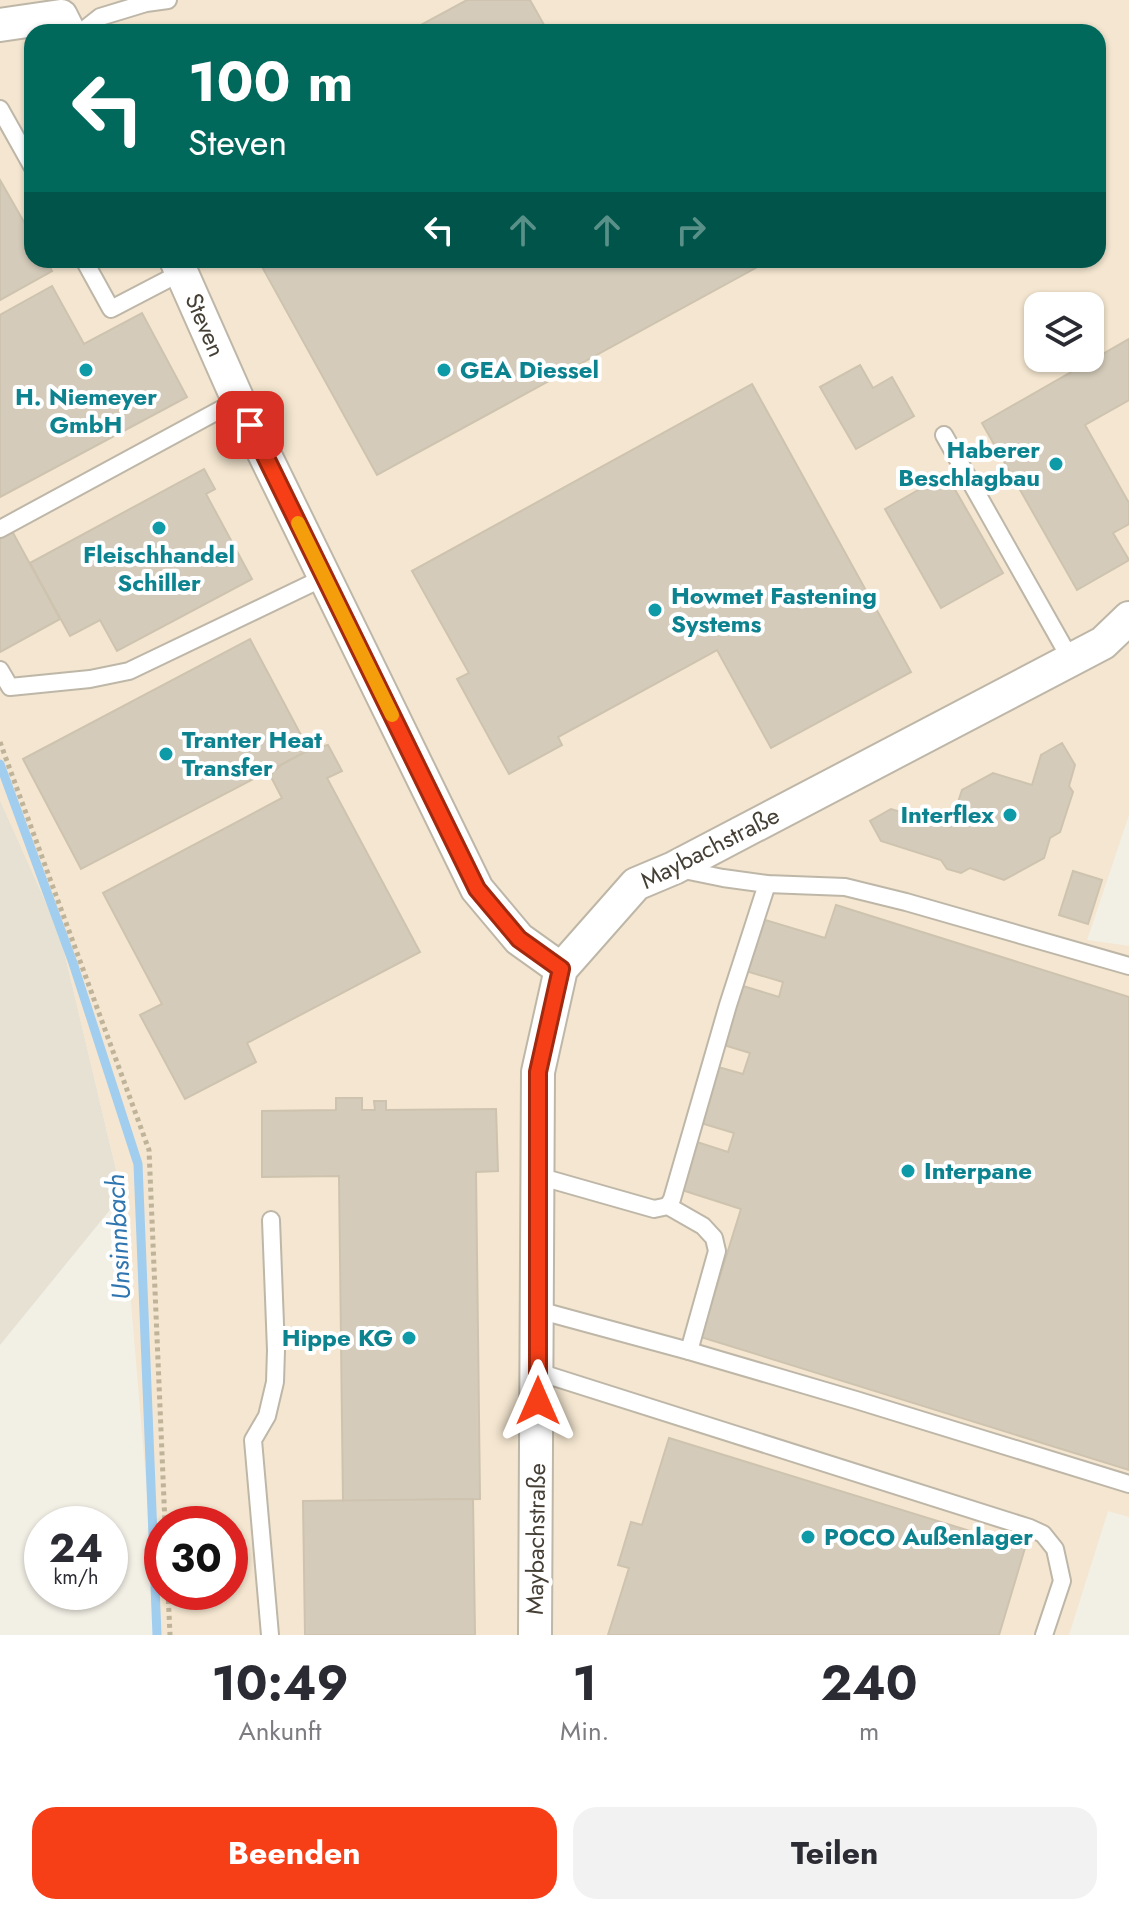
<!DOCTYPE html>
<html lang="de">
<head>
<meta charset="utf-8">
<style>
  body { margin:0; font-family:Jost,sans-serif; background:#f2f2f3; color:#2b2b33; height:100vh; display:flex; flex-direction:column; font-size:30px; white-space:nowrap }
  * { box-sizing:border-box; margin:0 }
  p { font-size:26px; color:#7c7c81 }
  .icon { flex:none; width:44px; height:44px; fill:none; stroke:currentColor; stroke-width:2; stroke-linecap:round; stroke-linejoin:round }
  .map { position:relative; height:1635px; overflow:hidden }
  .panel { display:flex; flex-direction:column; background:#fff; flex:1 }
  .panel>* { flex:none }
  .guide { position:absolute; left:24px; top:24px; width:1082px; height:244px; border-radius:24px; box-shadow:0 2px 6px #0004; background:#00695c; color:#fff; overflow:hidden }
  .fabs { position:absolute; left:1024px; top:292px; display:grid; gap:16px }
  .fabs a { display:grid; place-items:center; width:80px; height:80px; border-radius:16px; background:#fff; box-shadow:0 2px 6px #0004; font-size:40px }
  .speed { position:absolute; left:24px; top:1506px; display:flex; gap:16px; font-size:40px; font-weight:700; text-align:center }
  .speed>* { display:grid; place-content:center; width:104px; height:104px; border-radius:50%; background:#fff; box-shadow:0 2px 6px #0004; line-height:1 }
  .speed small { font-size:20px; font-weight:400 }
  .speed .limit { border:12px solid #d22; background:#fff; color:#111 }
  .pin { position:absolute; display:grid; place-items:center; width:68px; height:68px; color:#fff; margin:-34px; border-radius:16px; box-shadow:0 4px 12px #0006 }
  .me { position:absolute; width:88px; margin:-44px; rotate:0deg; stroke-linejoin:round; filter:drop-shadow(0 0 6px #0008) }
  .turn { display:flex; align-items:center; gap:28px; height:168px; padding:0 32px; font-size:36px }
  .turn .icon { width:104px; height:104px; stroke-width:2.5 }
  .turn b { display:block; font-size:56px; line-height:68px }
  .lanes { display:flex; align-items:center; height:76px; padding:0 32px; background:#0003; justify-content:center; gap:40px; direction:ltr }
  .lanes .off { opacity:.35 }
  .eta { display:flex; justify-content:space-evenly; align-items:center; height:136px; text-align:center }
  .eta b { font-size:48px; font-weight:700; line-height:56px }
  .cta { display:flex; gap:16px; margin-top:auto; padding:16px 32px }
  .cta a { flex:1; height:92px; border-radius:24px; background:#f73f17; color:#fff; font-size:32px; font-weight:700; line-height:92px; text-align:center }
  .cta a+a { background:#f2f2f3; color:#2b2b33 }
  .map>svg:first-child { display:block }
</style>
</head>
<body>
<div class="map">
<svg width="1129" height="1635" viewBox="0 0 1129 1635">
  <rect width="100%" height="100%" fill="#f2efe5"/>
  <!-- residential -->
  <polygon fill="#e6e1d3" points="0,800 60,934 122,1195 0,1345"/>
  <!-- commercial -->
  <path fill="#f4e6d0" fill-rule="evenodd" d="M0 0H1129V815L1087 940 1129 946V1517L1108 1511 1069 1635H159L122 1195 60 934 0 800ZM32 32H1098V260H32ZM1038 306H1090V358H1038ZM162 1524H230V1592H162Z"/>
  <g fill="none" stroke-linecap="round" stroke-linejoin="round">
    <!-- stream -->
    <polyline stroke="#a1cdef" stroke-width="9" points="0,764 73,963 138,1164 157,1635"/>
  </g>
  <!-- building -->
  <g fill="#d4cbba" stroke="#cec3ae" stroke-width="2">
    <polygon points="467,0 530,0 548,32 408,32"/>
    <polygon points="0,180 32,236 32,260 46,260 52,271 0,300"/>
    <polygon points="270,260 770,260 377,475 261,265"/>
    <polygon points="52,286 84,344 142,313 187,397 0,497 0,315"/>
    <polygon points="1129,339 1129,400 1085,425 1129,503 1129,524 1113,533 1129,560 1077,590 982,423"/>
    <polygon points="860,365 873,388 892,377 914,416 856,449 820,387"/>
    <polygon points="752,384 911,672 771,748 717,650 558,737 562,745 509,774 457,679 469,673 412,571"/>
    <polygon points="204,469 215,489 206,494 252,579 117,651 100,620 70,636 30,563"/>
    <polygon points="946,474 1003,573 941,608 885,509"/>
    <polygon points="12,531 60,619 0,652 0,538"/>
    <polygon points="250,639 309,750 81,869 23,759"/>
    <polygon points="1062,743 1075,765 1069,786 1073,792 1060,832 1050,838 1044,858 1004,880 970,868 961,873 947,869 941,860 881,841 870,821 891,809 950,827 962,790 993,773 1032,785 1041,755"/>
    <polygon points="328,745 342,771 327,778 420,952 247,1043 256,1062 185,1099 140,1015 162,1004 103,893 282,798 270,775 281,765 309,750"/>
    <polygon points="1073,871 1102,880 1088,924 1059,915"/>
    <polygon points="836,905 1129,997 1129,1470 701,1337 741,1209 682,1190 697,1142 728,1152 734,1133 701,1123 718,1067 743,1074 750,1053 724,1045 743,986 779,997 783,982 746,971 762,919 825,938"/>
    <polygon points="336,1098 362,1098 362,1110 375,1110 374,1101 386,1101 386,1110 496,1109 498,1171 476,1172 480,1499 343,1501 339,1176 262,1177 262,1111 336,1110"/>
    <polygon points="669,1438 1025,1548 999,1635 608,1635 629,1568 618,1565 631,1522 642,1525"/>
    <polygon points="473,1499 475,1635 305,1635 303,1501"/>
  </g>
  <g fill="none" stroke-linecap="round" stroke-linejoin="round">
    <!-- service casing -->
    <g stroke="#beb7a8" stroke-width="20">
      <g id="service">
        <polyline points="81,32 100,17 146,3 168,0"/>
        <polyline points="0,109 32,166"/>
        <polyline points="84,260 111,309 182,272"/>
        <polyline points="944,435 1071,660"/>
        <polyline points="0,529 238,400"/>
        <polyline points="0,670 10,687 90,679 129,671 325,577"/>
        <polyline points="679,869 723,878 767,884 845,887 906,902 1129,966"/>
        <polyline points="538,1176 654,1209 668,1206 703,1226 714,1238 717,1251 689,1351"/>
        <polyline points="668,1206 672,1199 728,1005 767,884"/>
        <polyline points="538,1310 689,1351 856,1400 1129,1484"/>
        <polyline points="538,1372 1030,1528 1043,1534 1055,1549 1062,1581 1044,1635"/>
        <polyline points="270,1635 253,1440 267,1416 275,1382 276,1350 271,1220"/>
      </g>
    </g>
    <!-- minor casing -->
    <g stroke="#beb7a8" stroke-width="36">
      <g id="minor">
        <polyline points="0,25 61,16 69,32"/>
        <polyline points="176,260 238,400 477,889 519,939 561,969"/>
        <polyline points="535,1635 538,1072 561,969 636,884 674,868 1103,643 1129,618"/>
      </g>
    </g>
    <!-- path -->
    <g stroke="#bfb399" stroke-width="5" stroke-dasharray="4 4" stroke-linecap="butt">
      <polyline points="0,742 149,1150 165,1524"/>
      <polyline points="168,1592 170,1635"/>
    </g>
    <!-- service -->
    <use href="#service" stroke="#fff" stroke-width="16"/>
    <!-- minor -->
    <use href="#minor" stroke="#fff" stroke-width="32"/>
  </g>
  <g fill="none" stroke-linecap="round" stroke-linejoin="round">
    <!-- route casing -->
    <g stroke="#a1290f" stroke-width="20">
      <polyline id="route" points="250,425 477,889 519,939 561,969 538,1072 538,1401"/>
    </g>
    <!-- route -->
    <use href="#route" stroke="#f73f17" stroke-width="14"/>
    <!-- slow -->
    <polyline stroke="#f59e0b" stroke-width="14" points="298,523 392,715"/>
  </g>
  <!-- markers -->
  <g fill="#0f9aa8" stroke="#fff" stroke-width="3">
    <circle cx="86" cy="370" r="8"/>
    <circle cx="444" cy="370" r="8"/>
    <circle cx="1056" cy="464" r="8"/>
    <circle cx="159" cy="528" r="8"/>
    <circle cx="655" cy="610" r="8"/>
    <circle cx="166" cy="754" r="8"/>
    <circle cx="1010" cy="815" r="8"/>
    <circle cx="908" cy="1171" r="8"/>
    <circle cx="409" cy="1338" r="8"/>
    <circle cx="808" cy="1537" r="8"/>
  </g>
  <g text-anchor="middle" stroke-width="8" stroke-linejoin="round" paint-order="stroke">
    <!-- street labels -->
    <g font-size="24" fill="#453f35" stroke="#fff">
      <text transform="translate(205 325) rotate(67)" y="8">Steven</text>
      <text transform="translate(710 848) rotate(-27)" y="8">Maybachstraße</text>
      <text transform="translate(536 1539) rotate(-89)" y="8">Maybachstraße</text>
    </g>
    <!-- culture labels -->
    <g font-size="24" font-weight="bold" fill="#0d838f" stroke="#fff" text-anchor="start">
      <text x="460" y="378">GEA Diessel</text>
      <text x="86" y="405" text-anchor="middle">H. Niemeyer<tspan x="86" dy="28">GmbH</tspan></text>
      <text x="1040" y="458" text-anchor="end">Haberer<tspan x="1040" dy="28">Beschlagbau</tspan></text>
      <text x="159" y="563" text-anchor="middle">Fleischhandel<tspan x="159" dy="28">Schiller</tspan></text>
      <text x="671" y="604">Howmet Fastening<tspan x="671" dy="28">Systems</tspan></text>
      <text x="182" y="748">Tranter Heat<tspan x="182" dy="28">Transfer</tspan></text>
      <text x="994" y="823" text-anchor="end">Interflex</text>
      <text x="924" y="1179">Interpane</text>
      <text x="393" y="1346" text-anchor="end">Hippe KG</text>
      <text x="824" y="1545">POCO Außenlager</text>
    </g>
    <!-- water labels -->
    <g font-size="26" font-style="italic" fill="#2f75af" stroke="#fff">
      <text transform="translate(118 1237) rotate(-93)" y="9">Unsinnbach</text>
    </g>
  </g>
</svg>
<div class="fabs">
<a><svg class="icon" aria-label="layers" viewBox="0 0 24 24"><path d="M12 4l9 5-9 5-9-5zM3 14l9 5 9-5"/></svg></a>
</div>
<div class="speed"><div>24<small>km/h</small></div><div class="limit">30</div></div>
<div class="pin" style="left:250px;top:425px;background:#d93025"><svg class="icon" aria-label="arrive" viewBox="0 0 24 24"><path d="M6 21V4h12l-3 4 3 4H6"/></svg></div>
<svg class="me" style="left:538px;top:1401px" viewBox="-20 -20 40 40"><path d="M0-17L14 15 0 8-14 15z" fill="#f73f17" stroke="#fff" stroke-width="4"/></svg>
<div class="guide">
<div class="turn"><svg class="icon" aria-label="left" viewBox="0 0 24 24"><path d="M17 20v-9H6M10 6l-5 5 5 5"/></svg><div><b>100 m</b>Steven</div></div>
<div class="lanes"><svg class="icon" aria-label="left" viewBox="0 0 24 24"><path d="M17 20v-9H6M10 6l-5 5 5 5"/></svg><svg class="icon off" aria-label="ahead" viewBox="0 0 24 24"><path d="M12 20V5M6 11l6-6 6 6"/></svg><svg class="icon off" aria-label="ahead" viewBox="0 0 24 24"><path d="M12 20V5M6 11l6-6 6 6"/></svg><svg class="icon off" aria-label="right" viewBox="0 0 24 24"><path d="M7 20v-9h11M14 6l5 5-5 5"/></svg></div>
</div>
</div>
<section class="panel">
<div class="eta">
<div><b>10:49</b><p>Ankunft</p></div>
<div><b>1</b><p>Min.</p></div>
<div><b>240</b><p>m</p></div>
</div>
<div class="cta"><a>Beenden</a><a>Teilen</a></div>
</section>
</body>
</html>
